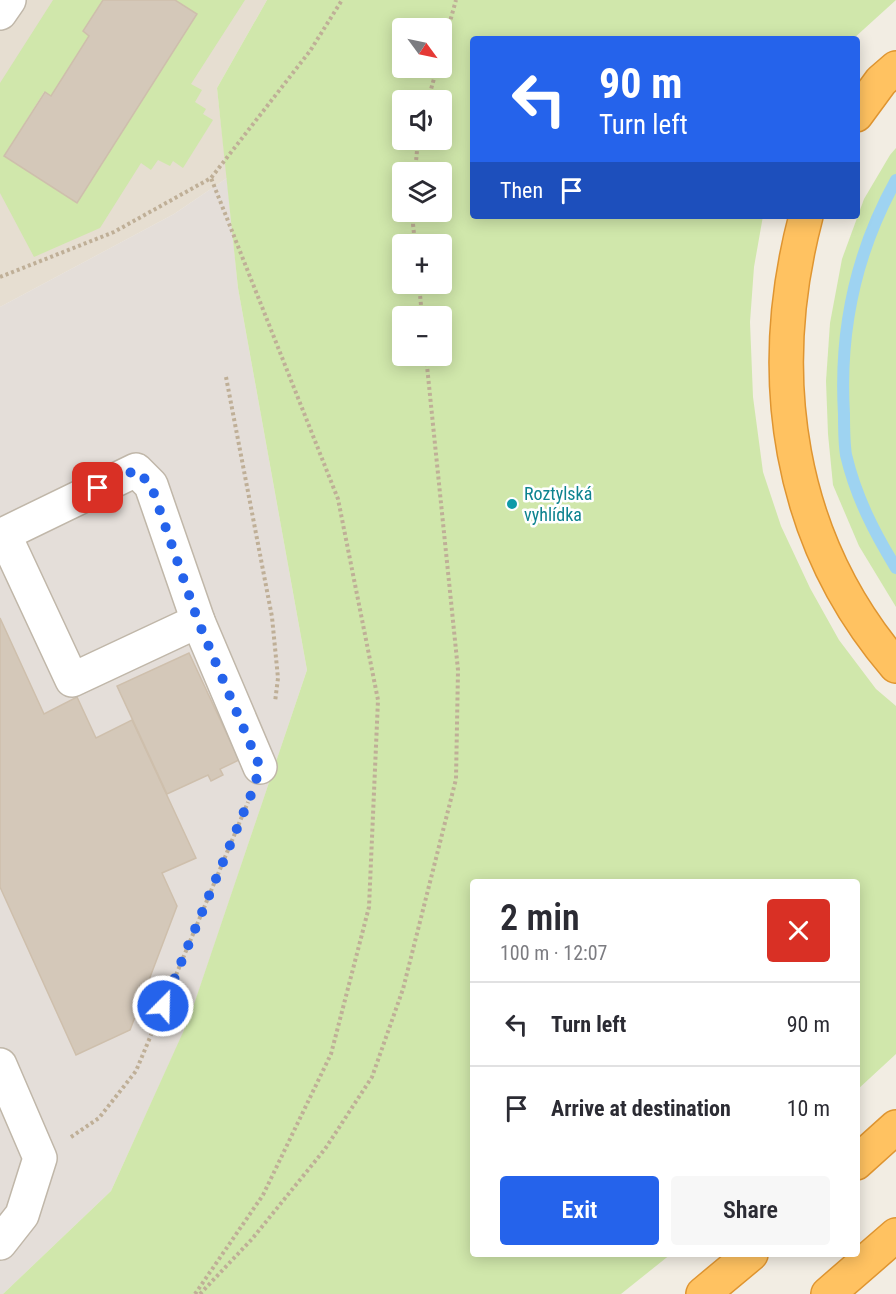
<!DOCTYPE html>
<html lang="en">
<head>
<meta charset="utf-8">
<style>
  body { margin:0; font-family:"Roboto Condensed",sans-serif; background:#f7f7f7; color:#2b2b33; height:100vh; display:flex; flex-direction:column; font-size:22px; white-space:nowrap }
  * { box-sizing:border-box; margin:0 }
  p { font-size:20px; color:#7c7c81 }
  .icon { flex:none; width:33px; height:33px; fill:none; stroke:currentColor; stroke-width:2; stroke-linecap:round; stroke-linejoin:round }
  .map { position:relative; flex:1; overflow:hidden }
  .sheet { position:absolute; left:470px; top:879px; width:390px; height:378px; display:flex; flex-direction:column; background:#fff; border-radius:6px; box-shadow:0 3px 15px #0003 }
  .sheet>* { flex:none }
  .hud { position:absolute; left:470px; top:36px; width:390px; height:183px; border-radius:6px; box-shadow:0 3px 15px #0003; background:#2563eb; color:#fff; overflow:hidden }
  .needle { width:39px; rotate:123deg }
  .controls { position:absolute; left:392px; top:18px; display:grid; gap:12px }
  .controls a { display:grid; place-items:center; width:60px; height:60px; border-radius:6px; background:#fff; box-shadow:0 3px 15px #0003; font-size:30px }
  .pin { position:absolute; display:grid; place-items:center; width:51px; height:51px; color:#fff; margin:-26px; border-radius:12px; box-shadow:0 3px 9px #0006 }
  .me { position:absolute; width:66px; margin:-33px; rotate:23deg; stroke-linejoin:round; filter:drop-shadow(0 0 4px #0008) }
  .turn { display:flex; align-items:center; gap:21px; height:126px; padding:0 30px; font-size:27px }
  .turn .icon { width:78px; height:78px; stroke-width:2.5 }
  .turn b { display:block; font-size:42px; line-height:51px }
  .then { display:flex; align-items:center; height:57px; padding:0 30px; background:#0003; gap:12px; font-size:22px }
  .round { display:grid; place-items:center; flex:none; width:63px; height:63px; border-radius:6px; background:#f7f7f7 }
  .summary { display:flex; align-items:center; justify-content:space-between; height:102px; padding:0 30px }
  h1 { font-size:36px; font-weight:600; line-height:45px }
  .action { display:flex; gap:12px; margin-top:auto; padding:12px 30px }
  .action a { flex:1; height:69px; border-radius:6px; background:#2563eb; color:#fff; font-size:24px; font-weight:600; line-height:69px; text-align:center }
  .action a+a { background:#f7f7f7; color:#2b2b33 }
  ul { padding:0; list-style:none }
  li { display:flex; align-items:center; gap:18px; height:84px; padding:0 30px; border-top:2px solid #e1e1e2 }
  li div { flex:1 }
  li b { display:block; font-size:22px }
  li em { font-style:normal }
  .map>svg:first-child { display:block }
</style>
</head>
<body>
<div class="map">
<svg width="896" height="1294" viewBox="0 0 896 1294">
  <rect width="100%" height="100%" fill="#f2ede3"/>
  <!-- residential -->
  <polygon fill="#e6ded1" points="0,0 267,0 217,88 227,178 174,214 0,307"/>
  <!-- industrial -->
  <polygon fill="#e4ded9" points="227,178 238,288 307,670 189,1020 111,1191 3,1294 0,1294 0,307 174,214"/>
  <!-- green -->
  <g fill="#d0e7ab" fill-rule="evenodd">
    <polygon points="53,0 103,0 83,31 89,36 51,96 44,92 4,156 77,202 197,14 175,0 245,0 191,84 202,90 195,102 206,109 203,114 213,120 183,168 173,161 170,166 158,160 151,170 141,163 100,228 34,257 0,193 0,83"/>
    <path d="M267 0H896L853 39H472V216H763L754 267 750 322 753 397 763 472 781 526 810 588 839 640 876 689 896 706V1054L857 1090 856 882H472V1254H671L621 1294H3L111 1191 189 1019 307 670 238 288 217 88ZM402 28H441V68H402ZM402 100H441V140H402ZM402 172H441V212H402ZM402 244H441V284H402ZM402 316H441V356H402Z"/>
    <polygon points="896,148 896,607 859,546 833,485 828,434 826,381 830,323 842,259 864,199 890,155"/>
  </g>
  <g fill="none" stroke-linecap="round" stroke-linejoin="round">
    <!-- stream -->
    <path stroke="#9ed3f1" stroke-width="12" d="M896 180C856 252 839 332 844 414 844 427 844 442 846 455 856 497 874 532 896 568"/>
  </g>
  <!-- building -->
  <g fill="#d4c8b9" stroke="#cebfac" stroke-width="1.5">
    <polygon points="103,0 175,0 197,14 77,203 4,156 45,92 51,96 89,36 83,31"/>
    <polygon points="0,618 44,714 77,697 96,738 132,720 196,858 162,873 177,906 130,1030 76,1055 0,887"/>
    <polygon points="189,653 239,760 220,769 223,775 211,781 208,775 167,794 117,686"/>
  </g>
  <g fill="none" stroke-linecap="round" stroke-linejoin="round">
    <!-- minor casing -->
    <g stroke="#c0b7a9" stroke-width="36">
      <g id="minor">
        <polyline points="0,13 9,0"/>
        <polyline points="4,534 72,680 198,621"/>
        <polyline points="0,536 136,470 151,485 198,621 260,767"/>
        <polyline points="0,1065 40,1158 22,1215 0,1243"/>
      </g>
    </g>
    <!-- highway casing -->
    <g stroke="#df9531" stroke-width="36">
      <g id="highway">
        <polyline points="856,115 881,81 896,68"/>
        <path d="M806 216C764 375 787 539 896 666"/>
        <polyline points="856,1163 896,1127"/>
        <polyline points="703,1294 751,1254"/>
        <polyline points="828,1294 896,1235"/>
      </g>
    </g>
    <!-- path -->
    <g stroke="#bfaf97" stroke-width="4" stroke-dasharray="3 3" stroke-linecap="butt">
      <polyline points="441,54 456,0"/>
      <polyline points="428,100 437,68"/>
      <polyline points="415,172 418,140"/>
      <polyline points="414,212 413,224 415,244"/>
      <polyline points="0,277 114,232 211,178 310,51 342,0"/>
      <polyline points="419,284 422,316"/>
      <polyline points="226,377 272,617 278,678 275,702"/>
      <polyline points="71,1137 99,1118 136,1071 248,802"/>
      <polyline points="195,1294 263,1195 331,1054 369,907 378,700 338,499 211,178"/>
      <polyline points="200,1294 252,1239 325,1149 372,1077 403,989 456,779 458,670 426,356"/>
    </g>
    <!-- minor -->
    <use href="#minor" stroke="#fff" stroke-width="33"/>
    <!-- highway -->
    <use href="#highway" stroke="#ffc261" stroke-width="33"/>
  </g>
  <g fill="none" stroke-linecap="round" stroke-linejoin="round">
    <!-- route -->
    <polyline stroke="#2563eb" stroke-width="10" stroke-dasharray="0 18" points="98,488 136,470 151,485 198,621 260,767 253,790 163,1006"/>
  </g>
  <!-- markers -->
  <circle fill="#0f9aa8" stroke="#fff" stroke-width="2" cx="512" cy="504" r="6"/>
  <g text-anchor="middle" stroke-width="5" stroke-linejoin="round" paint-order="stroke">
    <!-- culture labels -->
    <g font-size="18" fill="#0d838f" stroke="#fff" text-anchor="start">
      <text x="524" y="500">Roztylská<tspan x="524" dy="21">vyhlídka</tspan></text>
    </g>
  </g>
</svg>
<div class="controls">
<a><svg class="needle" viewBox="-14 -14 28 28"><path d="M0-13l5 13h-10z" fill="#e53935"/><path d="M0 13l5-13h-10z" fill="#7c7c81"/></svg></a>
<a><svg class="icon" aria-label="sound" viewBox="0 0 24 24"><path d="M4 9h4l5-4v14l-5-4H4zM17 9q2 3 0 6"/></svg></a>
<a><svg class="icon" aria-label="layers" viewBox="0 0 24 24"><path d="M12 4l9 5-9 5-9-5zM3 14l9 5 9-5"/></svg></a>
<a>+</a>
<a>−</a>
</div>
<div class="pin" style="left:98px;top:488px;background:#d93025"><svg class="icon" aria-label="arrive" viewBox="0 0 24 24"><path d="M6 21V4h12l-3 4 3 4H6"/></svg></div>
<svg class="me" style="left:163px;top:1006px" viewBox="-20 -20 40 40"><circle r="17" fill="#2563eb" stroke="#fff" stroke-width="3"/><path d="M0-11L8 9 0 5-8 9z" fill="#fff"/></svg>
<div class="hud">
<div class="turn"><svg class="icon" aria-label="left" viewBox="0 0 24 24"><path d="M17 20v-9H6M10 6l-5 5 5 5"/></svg><div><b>90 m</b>Turn left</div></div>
<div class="then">Then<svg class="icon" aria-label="arrive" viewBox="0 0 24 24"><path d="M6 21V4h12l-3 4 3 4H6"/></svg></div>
</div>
<section class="sheet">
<div class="summary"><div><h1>2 min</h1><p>100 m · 12:07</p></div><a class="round" style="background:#d93025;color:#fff"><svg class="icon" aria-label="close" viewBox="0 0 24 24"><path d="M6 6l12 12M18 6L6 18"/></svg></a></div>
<ul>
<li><svg class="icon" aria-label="left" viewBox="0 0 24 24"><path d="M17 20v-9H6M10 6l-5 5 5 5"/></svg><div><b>Turn left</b></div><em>90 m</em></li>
<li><svg class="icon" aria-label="arrive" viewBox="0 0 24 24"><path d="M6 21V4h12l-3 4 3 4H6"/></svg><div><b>Arrive at destination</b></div><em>10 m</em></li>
</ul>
<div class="action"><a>Exit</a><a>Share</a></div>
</section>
</div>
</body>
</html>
